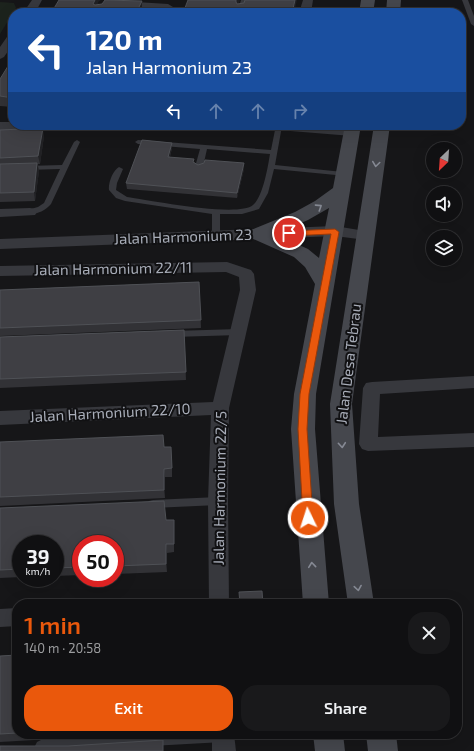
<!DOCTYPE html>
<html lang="en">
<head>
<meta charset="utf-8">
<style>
  body { margin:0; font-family:"Exo 2",sans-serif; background:#19191b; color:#f1f3f6; height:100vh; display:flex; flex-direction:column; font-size:15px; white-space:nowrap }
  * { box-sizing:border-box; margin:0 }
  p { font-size:13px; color:#9c9d9f }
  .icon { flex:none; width:22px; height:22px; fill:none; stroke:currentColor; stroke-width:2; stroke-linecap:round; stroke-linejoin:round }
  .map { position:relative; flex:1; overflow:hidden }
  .side { position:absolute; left:12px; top:599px; width:450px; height:140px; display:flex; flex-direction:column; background:#101012; border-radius:16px; box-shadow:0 4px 16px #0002,0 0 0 1px #303032 }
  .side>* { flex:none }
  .guide { position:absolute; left:8px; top:8px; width:458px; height:122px; border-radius:16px; box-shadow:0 4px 16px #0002,0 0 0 1px #303032; background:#1a4fa0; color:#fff; overflow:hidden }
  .needle { width:26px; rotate:205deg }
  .fabs { position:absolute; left:426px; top:142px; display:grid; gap:8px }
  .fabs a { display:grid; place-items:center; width:36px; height:36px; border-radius:50%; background:#101012; box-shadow:0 4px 16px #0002,0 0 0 1px #303032; font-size:20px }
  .speed { position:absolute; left:12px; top:535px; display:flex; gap:8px; font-size:20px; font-weight:700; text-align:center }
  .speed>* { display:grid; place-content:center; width:52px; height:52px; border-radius:50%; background:#101012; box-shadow:0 4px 16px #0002,0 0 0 1px #303032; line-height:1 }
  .speed small { font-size:10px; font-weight:400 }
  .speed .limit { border:6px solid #d22; background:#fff; color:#111 }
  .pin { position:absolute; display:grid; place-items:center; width:34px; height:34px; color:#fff; margin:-17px; border:2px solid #fff; border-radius:50%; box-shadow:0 1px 4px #0007 }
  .me { position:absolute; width:44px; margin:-22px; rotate:356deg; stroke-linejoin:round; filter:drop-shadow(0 0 3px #0008) }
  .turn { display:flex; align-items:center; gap:14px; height:84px; padding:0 12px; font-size:18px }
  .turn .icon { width:52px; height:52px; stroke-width:2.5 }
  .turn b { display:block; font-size:28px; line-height:34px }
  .lanes { display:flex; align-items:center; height:38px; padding:0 12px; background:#0003; justify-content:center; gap:20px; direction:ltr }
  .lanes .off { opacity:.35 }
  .round { display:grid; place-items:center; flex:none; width:42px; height:42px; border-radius:16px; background:#19191b }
  .overview { display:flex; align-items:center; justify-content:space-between; height:68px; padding:0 12px }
  h1 { font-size:24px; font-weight:600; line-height:30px; color:#ea580c }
  .primary-button { display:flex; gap:8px; margin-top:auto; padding:8px 12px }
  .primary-button a { flex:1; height:46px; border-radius:16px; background:#ea580c; color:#fff; font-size:16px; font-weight:600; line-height:46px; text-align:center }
  .primary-button a+a { background:#19191b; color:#f1f3f6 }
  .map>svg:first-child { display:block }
</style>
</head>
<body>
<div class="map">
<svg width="474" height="751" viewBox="0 0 474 751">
  <rect width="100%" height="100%" fill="#161618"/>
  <!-- green -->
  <polygon fill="#1c231d" points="0,2 14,3 16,8 0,34"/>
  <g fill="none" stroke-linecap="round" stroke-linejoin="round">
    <!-- lane -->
    <g fill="#37383d" fill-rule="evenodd">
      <polygon points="241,0 247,0 243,13 237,13"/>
      <polygon points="462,0 468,0 474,16 474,26 471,24"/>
      <path d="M276 125 282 126 275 165 343 172 347 174 346 176 274 169 268 193 259 209 242 214H220V235L216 237 212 235V214L125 201 116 198 109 190C108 183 113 170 119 167L123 169 117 183 116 190 127 197C149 200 238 218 253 205 263 197 268 166 270 154L207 149 203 167 199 169 195 167 200 149 138 144 135 142 138 140 271 150Z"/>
      <path d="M77 140 80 142 51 204C45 211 36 215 27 214V210L38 207 44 203 60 169 26 170 22 168 26 166 62 165 74 142Z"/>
      <polygon points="239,329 243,332 239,335 173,337 169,334 173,331"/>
      <polygon points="218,497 222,498 223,501 222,504 218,505 153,508 149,507 148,504 149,501 153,500"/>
      <polygon points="150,734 228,734 229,736 227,740 223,742 61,751 38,751 35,746 37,742 41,740"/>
    </g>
    <!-- street -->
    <g fill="#37383d" fill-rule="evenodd">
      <polygon points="32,0 42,0 35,13 23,13"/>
      <polygon points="303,0 313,0 311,13 299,13"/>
      <polygon points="120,1 168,4 173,7 168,10 116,6 115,4 116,2"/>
      <polygon points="13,33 13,44 4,57 0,59 0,47 9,34"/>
      <polygon points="0,122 13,122 13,125 46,126 40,130 0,130"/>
      <path d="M260 125C274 125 352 123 358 132L352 136 266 129Z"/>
      <polygon points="30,208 35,209 37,212 35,215 0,217 0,209"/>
      <polygon points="335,226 371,232 373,235 371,238 366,240 335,236 0,249 0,239"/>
      <polygon points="227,262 251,270 254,274 256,290 229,408 228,501 229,604 209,604 208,501 211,415 0,425 0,411 213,402 240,290 239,277 226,272 0,276 0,266"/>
      <polygon points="474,376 474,388 380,394 378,437 474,433 474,447 368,451 362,449 359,444 363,388 366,383 372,382"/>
      <polygon points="17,608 17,626 0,627 0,609"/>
      <polygon points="212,734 234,734 236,751 212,751"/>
    </g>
    <!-- secondary -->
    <g fill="#45474d" fill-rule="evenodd">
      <polygon points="361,0 375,0 373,13 359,13"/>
      <polygon points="387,0 401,0 400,13 386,13"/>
      <path d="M345 125H361L316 394 315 429 329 604H303L291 429 294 394 315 284 305 267 294 257 251 238 249 234 251 230 295 212 315 201 333 188ZM329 208 319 258 308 249 275 234 308 220Z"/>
      <polygon points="374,125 390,125 352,404 359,504 374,604 348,604 334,504 330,404"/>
      <polygon points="313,734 343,734 345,751 315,751"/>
      <polygon points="366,734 396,734 398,751 368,751"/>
    </g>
  </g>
  <!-- wall -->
  <g fill="#323236">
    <polygon points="13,58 13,107 0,106 0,79"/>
    <polygon points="0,130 44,136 40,164 38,164 39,171 35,201 0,202"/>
    <polygon points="172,148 170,157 194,162 198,165 244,169 237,198 127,189 126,183"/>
    <polygon points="199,282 201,328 0,336 0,290"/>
    <polygon points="184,330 186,380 0,388 0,337"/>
    <polygon points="0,442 164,447 172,456 172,477 165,477 165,498 0,506"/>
    <polygon points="0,508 166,520 174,528 174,552 167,553 167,572 115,574 115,544 81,544 81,575 55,576 55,544 21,544 21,577 0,578"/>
    <polygon points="17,655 17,734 137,734 0,742 0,656"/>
  </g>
  <!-- shaded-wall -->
  <g fill="#212124">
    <polygon points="95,0 101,0 98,2 99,5 94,13 93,4"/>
    <polygon points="236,0 240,0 236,13"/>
    <polygon points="295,0 297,0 294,13 292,13"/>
    <polygon points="142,1 142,10 141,13 136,13"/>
    <polygon points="43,128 44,136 40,164 38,156"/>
    <polygon points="172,143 172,148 168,162 168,157"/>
    <polygon points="37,163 39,171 35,201 34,192"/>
    <polygon points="244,163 244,169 237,198 237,193"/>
    <polygon points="171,447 172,456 172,477 172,468"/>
    <polygon points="164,469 165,477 165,498 164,490"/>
    <polygon points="166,544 167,553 167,572 166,564"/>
  </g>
  <!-- building -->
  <g fill="#3f3f44" stroke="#4f5156">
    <polygon points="59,0 95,0 93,4 95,5 102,4 105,0 142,1 136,13 41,13 43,10 53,10"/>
    <polygon points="188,0 236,0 236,2 237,4 244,3 245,0 295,0 292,13 183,13"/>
    <polygon points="13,58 13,98 0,96 0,79"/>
    <polygon points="43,128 38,156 0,158 0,130"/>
    <polygon points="142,140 172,143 168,157 194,159 193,162 198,165 204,163 205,160 244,163 237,193 126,183"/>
    <polygon points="37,163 34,192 0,193 0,164"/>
    <polygon points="199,282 201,320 0,328 0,290"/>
    <polygon points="184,330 186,372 0,379 0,337"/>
    <polygon points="163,435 164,447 171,447 172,468 164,469 164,490 0,497 0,442"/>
    <polygon points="164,501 166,520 174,520 174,544 166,544 166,564 115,566 115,544 81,544 81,567 55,568 55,544 21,544 21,569 0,570 0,508"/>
    <polygon points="262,591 263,604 240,604 239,592"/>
    <polygon points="17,655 17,733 0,734 0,656"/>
    <polygon points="163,740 163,751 0,751 0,746 68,746"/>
  </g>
  <!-- one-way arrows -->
  <defs><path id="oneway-chevron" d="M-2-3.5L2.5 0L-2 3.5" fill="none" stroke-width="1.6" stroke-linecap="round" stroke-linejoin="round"/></defs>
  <g stroke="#858993">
    <use href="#oneway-chevron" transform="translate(376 164) rotate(98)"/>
    <use href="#oneway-chevron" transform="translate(319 207) rotate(-33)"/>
    <use href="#oneway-chevron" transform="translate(342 445) rotate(85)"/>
    <use href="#oneway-chevron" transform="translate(312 565) rotate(-96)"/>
    <use href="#oneway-chevron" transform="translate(358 588) rotate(81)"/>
  </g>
  <!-- route -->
  <polygon fill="#ea580c" stroke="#983908" points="335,229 339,232 309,394 307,429 313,518 308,522 303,518 298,429 300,394 331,234 289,236 285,233 289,231"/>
  <g text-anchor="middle" stroke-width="4" stroke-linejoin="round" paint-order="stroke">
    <!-- street labels -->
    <g font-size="15" fill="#a8adb8" stroke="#111113">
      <text transform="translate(183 237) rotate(-2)" y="5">Jalan Harmonium 23</text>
      <text transform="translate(113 269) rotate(-1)" y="5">Jalan Harmonium 22/11</text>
      <text transform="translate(349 364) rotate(-83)" y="5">Jalan Desa Tebrau</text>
      <text transform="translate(110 413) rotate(-3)" y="5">Jalan Harmonium 22/10</text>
      <text transform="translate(220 488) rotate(-89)" y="5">Jalan Harmonium 22/5</text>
    </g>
  </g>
</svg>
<div class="fabs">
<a><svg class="needle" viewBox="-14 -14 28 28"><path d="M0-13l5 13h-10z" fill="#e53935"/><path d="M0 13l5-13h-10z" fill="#9c9d9f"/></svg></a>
<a><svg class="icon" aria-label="sound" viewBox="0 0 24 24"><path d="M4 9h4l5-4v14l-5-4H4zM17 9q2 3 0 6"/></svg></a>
<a><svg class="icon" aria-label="layers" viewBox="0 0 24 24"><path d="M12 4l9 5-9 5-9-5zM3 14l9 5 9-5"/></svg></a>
</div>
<div class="speed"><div>39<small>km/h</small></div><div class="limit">50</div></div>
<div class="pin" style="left:289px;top:233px;background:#d93025"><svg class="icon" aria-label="arrive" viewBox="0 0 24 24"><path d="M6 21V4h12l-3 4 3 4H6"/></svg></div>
<svg class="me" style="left:308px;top:518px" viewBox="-20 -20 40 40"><circle r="17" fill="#ea580c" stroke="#fff" stroke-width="3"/><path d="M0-11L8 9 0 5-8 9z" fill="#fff"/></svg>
<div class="guide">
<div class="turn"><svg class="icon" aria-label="left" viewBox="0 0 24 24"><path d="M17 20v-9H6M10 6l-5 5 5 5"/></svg><div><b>120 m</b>Jalan Harmonium 23</div></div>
<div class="lanes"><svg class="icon" aria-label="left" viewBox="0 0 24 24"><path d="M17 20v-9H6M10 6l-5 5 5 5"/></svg><svg class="icon off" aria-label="ahead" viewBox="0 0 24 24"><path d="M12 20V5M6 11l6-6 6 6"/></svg><svg class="icon off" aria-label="ahead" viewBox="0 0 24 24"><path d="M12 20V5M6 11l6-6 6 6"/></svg><svg class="icon off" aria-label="right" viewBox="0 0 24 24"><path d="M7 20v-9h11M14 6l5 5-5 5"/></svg></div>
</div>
<section class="side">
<div class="overview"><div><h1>1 min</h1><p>140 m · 20:58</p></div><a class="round"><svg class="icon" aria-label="close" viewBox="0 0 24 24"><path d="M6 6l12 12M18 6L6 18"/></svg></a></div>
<div class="primary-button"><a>Exit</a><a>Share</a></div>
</section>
</div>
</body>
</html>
